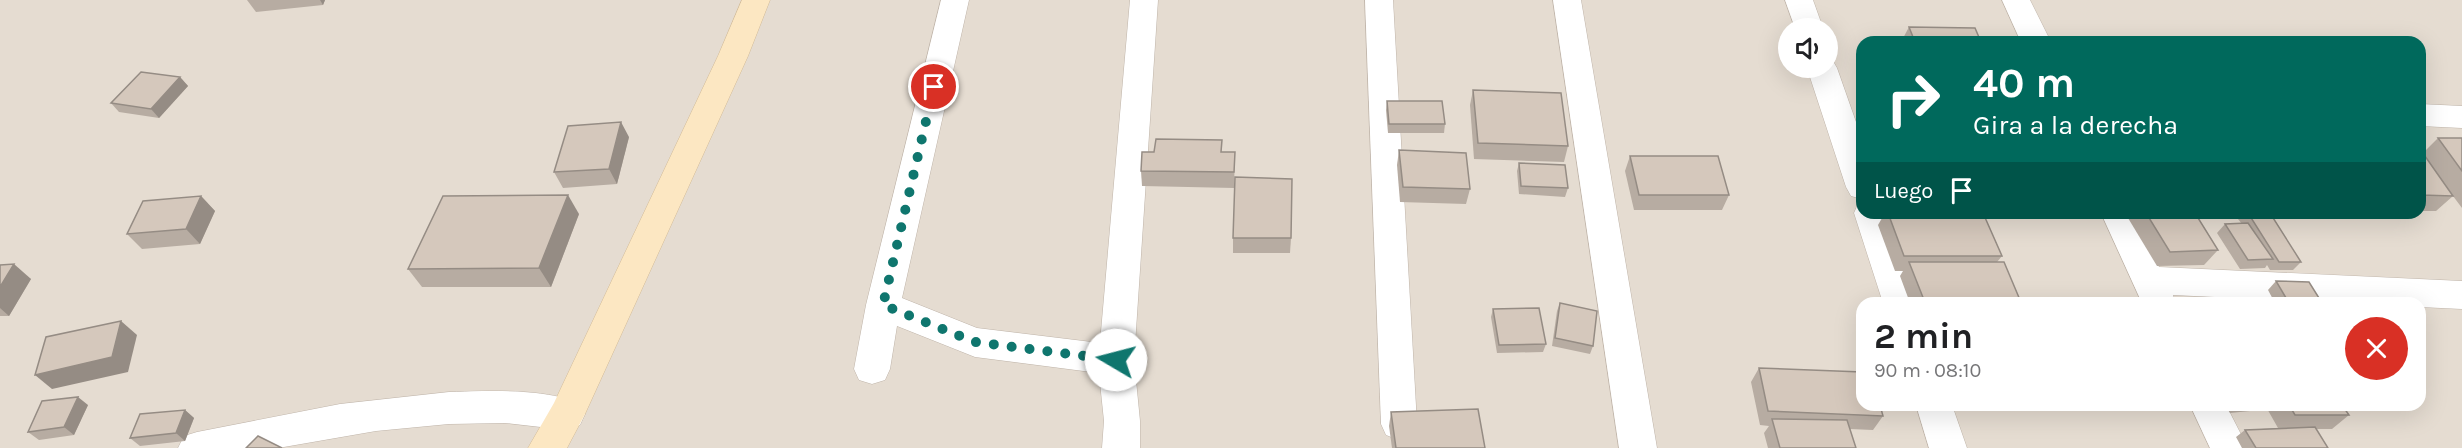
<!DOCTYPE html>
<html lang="es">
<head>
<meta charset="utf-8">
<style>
  body { margin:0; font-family:Karla,sans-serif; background:#f2f2f2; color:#202124; height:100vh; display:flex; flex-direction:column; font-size:22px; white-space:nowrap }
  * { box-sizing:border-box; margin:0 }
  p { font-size:20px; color:#757577 }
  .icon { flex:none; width:33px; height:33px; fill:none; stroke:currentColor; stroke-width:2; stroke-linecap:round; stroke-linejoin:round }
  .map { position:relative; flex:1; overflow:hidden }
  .sheet { position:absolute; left:1856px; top:297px; width:570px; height:114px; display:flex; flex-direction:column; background:#fff; border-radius:18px; box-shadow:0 6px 24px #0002 }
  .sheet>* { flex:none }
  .guide { position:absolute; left:1856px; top:36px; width:570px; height:183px; border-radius:18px; box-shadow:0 6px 24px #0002; background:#00695c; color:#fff; overflow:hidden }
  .controls { position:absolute; left:1778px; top:18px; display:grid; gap:12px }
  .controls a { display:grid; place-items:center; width:60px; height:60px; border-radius:50%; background:#fff; box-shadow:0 6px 24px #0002; font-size:30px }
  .pin { position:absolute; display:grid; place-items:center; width:51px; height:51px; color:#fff; margin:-26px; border:3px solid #fff; border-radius:50%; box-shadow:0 2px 6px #0007 }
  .me { position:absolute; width:66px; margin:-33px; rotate:278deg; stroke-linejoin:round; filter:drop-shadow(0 0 4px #0008) }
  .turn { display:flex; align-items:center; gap:21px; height:126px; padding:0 18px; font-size:27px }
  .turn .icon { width:78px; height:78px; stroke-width:2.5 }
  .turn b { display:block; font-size:42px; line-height:51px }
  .then { display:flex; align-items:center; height:57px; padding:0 18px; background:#0003; gap:12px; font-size:22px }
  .round { display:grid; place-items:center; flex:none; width:63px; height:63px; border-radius:32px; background:#f2f2f2 }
  .head { display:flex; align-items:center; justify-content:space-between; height:102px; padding:0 18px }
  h1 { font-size:36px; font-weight:700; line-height:45px }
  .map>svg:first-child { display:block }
</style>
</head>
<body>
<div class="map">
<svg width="2462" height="448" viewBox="0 0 2462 448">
  <rect width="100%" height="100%" fill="#f1ebe3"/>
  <!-- residential -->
  <path fill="#e5dcd1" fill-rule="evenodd" d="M0 0H2462V448H0ZM1788 28H1827V68H1788ZM1862 42H2420V213H1862ZM1862 303H2420V405H1862Z"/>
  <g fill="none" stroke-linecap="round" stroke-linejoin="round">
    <!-- minor casing -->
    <g stroke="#bfb4a9" stroke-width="1">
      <g id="minor">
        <polygon points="941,0 969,0 902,298 977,328 1100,343 1130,0 1158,0 1134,360 1140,421 1140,448 1102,448 1104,421 1099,373 975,357 897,326 890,369 885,380 872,384 859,380 854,369 866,305"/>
        <polygon points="1365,0 1393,0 1417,424 1412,435 1399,440 1386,435 1381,424"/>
        <polygon points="1553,0 1581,0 1657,448 1619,448"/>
        <polygon points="1785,0 1813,0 1823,28 1795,28"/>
        <polygon points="2002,0 2030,0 2051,42 2021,42"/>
        <polygon points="1827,59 1833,61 1837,68 1862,139 1862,199 1851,196 1846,187 1807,68 1827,68"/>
        <polygon points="2420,104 2462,106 2462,128 2420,126"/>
        <polygon points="1862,203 1862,213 1886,213 1917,303 1883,303 1854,213 1858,204"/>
        <polygon points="2101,213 2133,213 2159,267 2462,281 2462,309 2420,307 2420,303 2340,303 2173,295 2174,298 2172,303 2142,303"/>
        <path d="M449 392C491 391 540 388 580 403L585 414 580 425 567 430 505 423 449 424 376 431 278 448H178L184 436 197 432 340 404Z"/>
        <polygon points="1916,405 1952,405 1967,448 1929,448"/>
        <polygon points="2190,405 2226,405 2248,448 2210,448"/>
      </g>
    </g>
    <!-- secondary casing -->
    <g stroke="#d2bb97" stroke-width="1">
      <polygon id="secondary" points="742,0 770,0 748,56 585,414 567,448 528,448 554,403 718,56"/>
    </g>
    <!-- minor -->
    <use href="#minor" fill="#fff" fill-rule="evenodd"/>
    <!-- secondary -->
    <use href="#secondary" fill="#fce7c2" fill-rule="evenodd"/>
  </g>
  <!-- wall -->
  <g fill="#b7aca2">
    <polygon points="247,0 325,0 323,5 256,12"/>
    <polygon points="1909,27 1981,42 1901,42"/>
    <polygon points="180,77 188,86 159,118 119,112 111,103"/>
    <polygon points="1473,90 1568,146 1564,162 1474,159 1470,105"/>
    <polygon points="1387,101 1445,124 1444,133 1388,133 1386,110"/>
    <polygon points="629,137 617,184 563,188 554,172"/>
    <polygon points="2438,138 2462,138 2462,208 2441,180 2453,196 2436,211 2420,211 2420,149 2423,153"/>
    <polygon points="1399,150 1470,189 1466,204 1400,202 1397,165"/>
    <polygon points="1222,152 1235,152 1234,188 1142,186 1141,171"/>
    <polygon points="1630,156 1729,195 1722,210 1634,210 1625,171"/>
    <polygon points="1519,163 1568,188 1565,197 1519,194 1517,171"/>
    <polygon points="201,196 215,211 200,244 142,249 127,234"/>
    <polygon points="1885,213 1983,213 2002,256 1997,262 2020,300 2018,303 1910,303 1900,276 1903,271 1895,271 1878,225"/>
    <polygon points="2125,213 2195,213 2218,250 2204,265 2157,266"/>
    <polygon points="2244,213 2270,213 2301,262 2293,270 2270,270 2267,265 2265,268 2240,269 2217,233 2225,224 2242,224 2238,219"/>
    <polygon points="579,214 551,287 422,287 408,269"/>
    <polygon points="1233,238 1291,238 1290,253 1233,253"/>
    <polygon points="0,265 31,279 9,316 0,316"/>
    <polygon points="2276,281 2319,298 2314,303 2275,303 2268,290"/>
    <polygon points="1560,303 1593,346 1590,354 1552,346 1557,311"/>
    <polygon points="1493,309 1546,344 1543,352 1497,353 1491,317"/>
    <polygon points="1759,368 1883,416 1873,430 1850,429 1856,448 1768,448 1764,433 1769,426 1760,425 1751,382"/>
    <polygon points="88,405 74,435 39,440 28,432"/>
    <polygon points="2225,405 2265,405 2260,410 2230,413"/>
    <polygon points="2265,405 2342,405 2349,415 2332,429 2316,429 2328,448 2242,448 2236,437 2245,430 2278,428"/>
    <polygon points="185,410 194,418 185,441 140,446 130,438"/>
    <polygon points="1391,412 1485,448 1392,448 1389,426"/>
  </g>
  <!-- shaded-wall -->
  <g fill="#958c84">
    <polygon points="320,0 325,0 323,5"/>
    <polygon points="180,77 188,86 159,118 151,109"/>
    <polygon points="621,122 629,137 617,184 609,169"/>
    <polygon points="568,195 579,214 551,287 539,268"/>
    <polygon points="201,196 215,211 200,244 186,229"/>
    <polygon points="14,264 31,279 9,316 0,308 0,287"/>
    <polygon points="121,321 137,335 128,372 52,389 35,375"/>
    <polygon points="78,397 88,405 74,435 64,427"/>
    <polygon points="185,410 194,418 185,441 176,433"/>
  </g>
  <!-- building -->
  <g fill="#d5c8bc" stroke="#958c84" stroke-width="1.5">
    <polygon points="1909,27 1975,28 1981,42 1915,42"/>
    <polygon points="141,72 180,77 151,109 111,103"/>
    <polygon points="1473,90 1561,93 1568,146 1478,143"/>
    <polygon points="1387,101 1442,101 1445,124 1389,124"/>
    <polygon points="621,122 609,169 554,172 568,126"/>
    <polygon points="2438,138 2462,138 2462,171"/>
    <polygon points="1156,139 1222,140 1221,152 1235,152 1234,172 1141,171 1142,152 1154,152"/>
    <polygon points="2420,149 2453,196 2422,195 2424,198 2420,198"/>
    <polygon points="1399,150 1466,153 1470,189 1403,187"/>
    <polygon points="1630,156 1718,156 1729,195 1639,195"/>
    <polygon points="1519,163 1565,165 1568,188 1521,186"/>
    <polygon points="1235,177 1292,179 1291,238 1233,238"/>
    <polygon points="568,195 539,268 408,269 443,196"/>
    <polygon points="201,196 186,229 127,234 143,201"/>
    <polygon points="1888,213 1983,213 2002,256 1904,256"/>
    <polygon points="2146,213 2195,213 2218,250 2170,252"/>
    <polygon points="2248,213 2270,213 2301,262 2279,262"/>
    <polygon points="2248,223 2273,259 2248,260 2225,224"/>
    <polygon points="1909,262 2004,262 2020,300 1924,300"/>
    <polygon points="14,264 0,287 0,265"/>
    <polygon points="2276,281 2309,282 2319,298 2286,298"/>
    <polygon points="1560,303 1597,311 1593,346 1555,338"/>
    <polygon points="1539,308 1546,344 1499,345 1493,309"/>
    <polygon points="121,321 112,357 35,375 46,337"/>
    <polygon points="1759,368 1862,372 1862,405 1880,405 1883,416 1768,411"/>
    <polygon points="78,397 64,427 28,432 42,401"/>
    <polygon points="2289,405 2342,405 2349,415 2295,415"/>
    <polygon points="1478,409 1485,448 1396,448 1391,412"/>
    <polygon points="185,410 176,433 130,438 140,414"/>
    <polygon points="1772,419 1847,420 1856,448 1780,448"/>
    <polygon points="2315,427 2328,448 2256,448 2245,430"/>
    <polygon points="258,436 282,448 246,448"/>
  </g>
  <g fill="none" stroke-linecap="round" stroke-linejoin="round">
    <!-- route -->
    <polyline stroke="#0f766e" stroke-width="10" stroke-dasharray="0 18" points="934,87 883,305 975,342 1116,360"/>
  </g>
</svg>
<div class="controls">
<a><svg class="icon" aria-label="sound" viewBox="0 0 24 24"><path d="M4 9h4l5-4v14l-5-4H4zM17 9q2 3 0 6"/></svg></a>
</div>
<div class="pin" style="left:934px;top:87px;background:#d93025"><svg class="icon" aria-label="arrive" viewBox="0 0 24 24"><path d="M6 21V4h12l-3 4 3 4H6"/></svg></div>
<svg class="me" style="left:1116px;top:360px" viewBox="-20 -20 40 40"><circle r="19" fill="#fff"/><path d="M0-13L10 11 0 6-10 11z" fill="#0f766e"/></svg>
<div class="guide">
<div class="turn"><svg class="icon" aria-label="right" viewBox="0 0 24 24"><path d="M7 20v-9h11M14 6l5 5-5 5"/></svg><div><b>40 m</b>Gira a la derecha</div></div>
<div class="then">Luego<svg class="icon" aria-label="arrive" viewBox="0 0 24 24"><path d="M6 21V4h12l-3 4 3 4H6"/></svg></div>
</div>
<section class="sheet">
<div class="head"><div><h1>2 min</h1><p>90 m · 08:10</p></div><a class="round" style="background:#d93025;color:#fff"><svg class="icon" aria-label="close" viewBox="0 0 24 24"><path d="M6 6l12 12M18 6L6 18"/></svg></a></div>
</section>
</div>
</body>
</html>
